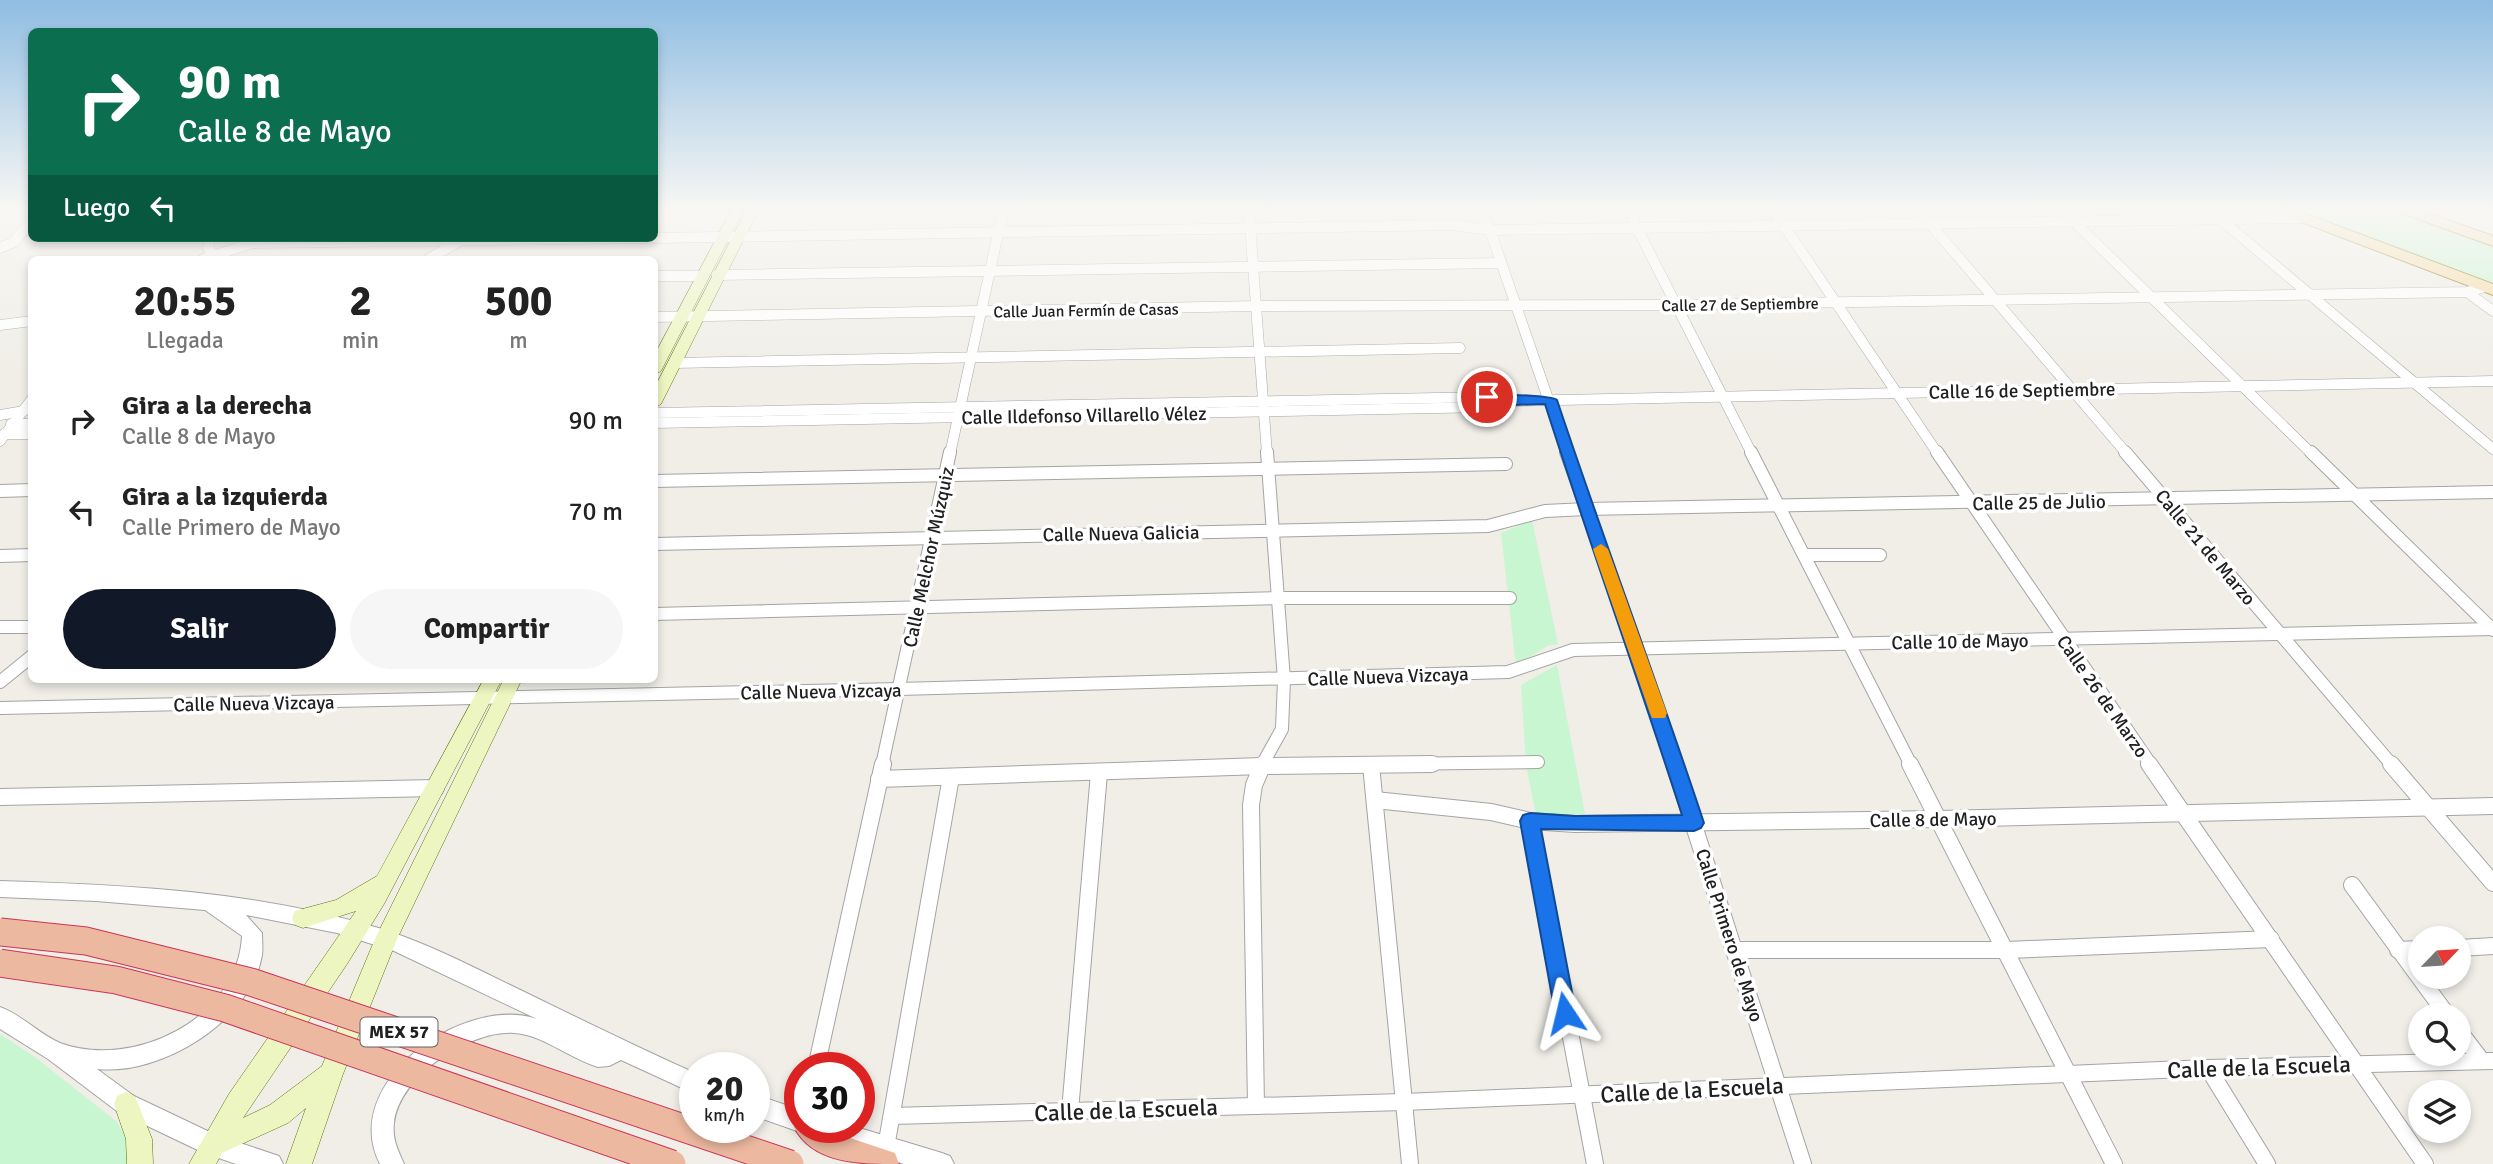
<!DOCTYPE html>
<html lang="es">
<head>
<meta charset="utf-8">
<style>
  body { margin:0; font-family:Signika,sans-serif; background:#f6f6f6; color:#222; height:100vh; display:flex; flex-direction:column; font-size:26px; white-space:nowrap }
  * { box-sizing:border-box; margin:0 }
  p { font-size:23px; color:#767676 }
  .icon { flex:none; width:38px; height:38px; fill:none; stroke:currentColor; stroke-width:2; stroke-linecap:round; stroke-linejoin:round }
  .map { position:relative; flex:1; overflow:hidden }
  .details { position:absolute; left:28px; top:256px; width:630px; height:427px; display:flex; flex-direction:column; background:#fff; border-radius:10px; box-shadow:0 4px 10px #0003 }
  .details>* { flex:none }
  .top-card { position:absolute; left:28px; top:28px; width:630px; height:214px; border-radius:10px; box-shadow:0 4px 10px #0003; background:#0b6e4f; color:#fff; overflow:hidden }
  .needle { width:46px; rotate:65deg }
  .fabs { position:absolute; left:2408px; top:926px; display:grid; gap:14px }
  .fabs a { display:grid; place-items:center; width:63px; height:63px; border-radius:50%; background:#fff; box-shadow:0 4px 10px #0003; font-size:35px }
  .speed { position:absolute; left:679px; top:1052px; display:flex; gap:14px; font-size:35px; font-weight:700; text-align:center }
  .speed>* { display:grid; place-content:center; width:91px; height:91px; border-radius:50%; background:#fff; box-shadow:0 4px 10px #0003; line-height:1 }
  .speed small { font-size:18px; font-weight:400 }
  .speed .limit { border:10px solid #d22; background:#fff; color:#111 }
  .pin { position:absolute; display:grid; place-items:center; width:60px; height:60px; color:#fff; margin:-30px; border:4px solid #fff; border-radius:50%; box-shadow:0 2px 7px #0007 }
  .me { position:absolute; width:77px; margin:-38px; rotate:350deg; stroke-linejoin:round; filter:drop-shadow(0 0 5px #0008) }
  .turn { display:flex; align-items:center; gap:24px; height:147px; padding:0 35px; font-size:32px }
  .turn .icon { width:91px; height:91px; stroke-width:2.5 }
  .turn b { display:block; font-size:49px; line-height:60px }
  .then { display:flex; align-items:center; height:66px; padding:0 35px; background:#0003; gap:14px; font-size:26px }
  .eta { display:flex; justify-content:space-evenly; align-items:center; height:119px; text-align:center }
  .eta b { font-size:42px; font-weight:700; line-height:49px }
  .action { display:flex; gap:14px; margin-top:auto; padding:14px 35px }
  .action a { flex:1; height:80px; border-radius:42px; background:#111827; color:#fff; font-size:28px; font-weight:700; line-height:80px; text-align:center }
  .action a+a { background:#f6f6f6; color:#222 }
  ul { padding:0; list-style:none }
  li { display:flex; align-items:center; gap:21px; height:91px; padding:0 35px }
  li div { flex:1 }
  li b { display:block; font-size:26px }
  li em { font-style:normal }
  .map>svg:first-child { display:block }
</style>
</head>
<body>
<div class="map">
<svg width="2493" height="1164" viewBox="0 0 2493 1164">
  <rect width="100%" height="100%" fill="#f0eee7"/>
  <!-- park -->
  <g fill="#c8f6d1">
    <polygon points="2300,211 2396,211 2493,245 2493,285"/>
    <polygon points="1532,520 1558,644 1547,646 1516,666 1501,533"/>
    <polygon points="1557,665 1585,814 1536,815 1526,765 1521,685"/>
    <polygon points="0,1034 36,1058 116,1121 125,1136 134,1164 0,1164"/>
  </g>
  <g fill="none" stroke-linecap="round" stroke-linejoin="round">
    <!-- minor-far2 casing -->
    <g stroke="#a4a4a4" stroke-width="11">
      <g id="minor-far2">
        <polyline points="1249,211 1267,454"/>
        <polyline points="1480,211 1490,230 1567,454"/>
        <polyline points="1631,211 1637,228 1752,454"/>
        <polyline points="1774,211 1938,454"/>
        <polyline points="1919,211 2127,454"/>
        <polyline points="2063,211 2312,454"/>
        <polyline points="2219,218 2493,449"/>
        <polyline points="210,238 208,248 214,255"/>
        <polyline points="654,238 1454,225 1490,230 2303,218"/>
        <polyline points="254,243 645,238"/>
        <polyline points="0,248 14,242 32,220"/>
        <polyline points="203,259 259,241"/>
        <polyline points="428,259 458,242"/>
        <polyline points="717,275 1501,263"/>
        <polyline points="654,276 703,276"/>
        <polyline points="2467,292 2493,311"/>
        <polyline points="654,317 1258,306 1677,305 2467,292 2485,287"/>
        <polyline points="0,325 32,321"/>
        <polyline points="675,363 1460,348"/>
        <polyline points="654,413 1487,397 1506,400"/>
        <polyline points="0,415 24,411"/>
        <polyline points="654,423 1490,407 1513,401 2493,381"/>
        <polyline points="11,424 32,424"/>
        <polyline points="4,434 32,434"/>
        <polyline points="0,441 32,399"/>
        <polyline points="950,454 1003,211"/>
      </g>
    </g>
    <!-- minor-far1 casing -->
    <g stroke="#a4a4a4" stroke-width="14">
      <g id="minor-far1">
        <polyline points="1566,452 1637,648 1675,765"/>
        <polyline points="1751,452 1911,765"/>
        <polyline points="1937,452 2151,765"/>
        <polyline points="2125,452 2392,765"/>
        <polyline points="2311,452 2493,630"/>
        <polyline points="654,481 1506,464"/>
        <polyline points="0,491 32,490"/>
        <polyline points="654,544 1488,526 1545,511 1586,509 2493,492"/>
        <polyline points="1804,555 1880,555"/>
        <polyline points="0,556 32,555"/>
        <polyline points="654,614 1278,598 1510,598"/>
        <polyline points="0,627 32,627"/>
        <polyline points="0,682 32,656"/>
        <polyline points="0,708 899,689 1508,672 1573,650 2493,629"/>
        <polyline points="882,765 950,452"/>
        <polyline points="1262,765 1282,729 1284,680 1267,452"/>
        <polyline points="1312,765 1538,762"/>
      </g>
    </g>
    <!-- minor casing -->
    <g stroke="#a4a4a4" stroke-width="18">
      <g id="minor">
        <polyline points="1674,764 1803,1164"/>
        <polyline points="1910,764 2114,1164"/>
        <polyline points="2149,764 2425,1164"/>
        <polyline points="2391,764 2493,883"/>
        <polyline points="1371,765 1410,1164"/>
        <polyline points="879,779 1262,766 1432,764"/>
        <polyline points="0,797 436,788"/>
        <polyline points="1375,800 1491,812 1530,821 1575,824 1940,819 2493,806"/>
        <polyline points="1530,821 1595,1164"/>
        <polyline points="2352,885 2447,1015"/>
        <polyline points="2459,948 2493,946"/>
        <polyline points="1736,950 2007,950 2271,939"/>
        <polyline points="2398,950 2420,949"/>
        <polyline points="2459,1031 2482,1061"/>
        <polyline points="816,1068 883,764"/>
        <polyline points="2208,1068 2267,1164"/>
        <polyline points="1256,1106 1251,805 1254,785 1263,764"/>
        <polyline points="1070,1111 1099,773"/>
        <polyline points="892,1116 1404,1102 2208,1068 2493,1061"/>
        <polyline points="886,1147 951,777"/>
      </g>
    </g>
    <!-- tertiary casing -->
    <g stroke="#a4a4a4" stroke-width="2">
      <g id="tertiary">
        <path d="M0 881C129 885 258 891 382 929 426 943 467 964 508 984 570 1014 632 1045 695 1073V1094L621 1060 609 1066 598 1067C571 1059 541 1034 514 1033 470 1030 399 1076 394 1123 392 1139 398 1150 404 1164H380C338 1083 464 994 537 1019L394 951 337 933 246 915 262 933C262 940 263 948 262 955 251 1021 161 1076 97 1069L134 1096 216 1135 279 1156 283 1164H236L204 1153 118 1112 48 1059 0 1029V1007C22 1015 39 1034 60 1043 133 1070 238 1019 242 936L205 910 96 901 0 897Z"/>
        <polygon points="754,1094 800,1110 800,1127 856,1127 942,1153 950,1156 954,1164 904,1164 819,1138 811,1135 808,1128 800,1132 754,1116"/>
      </g>
    </g>
    <!-- secondary casing -->
    <g stroke="#5b720d" stroke-width="1">
      <g id="secondary">
        <polygon points="731,211 743,211 661,371 654,375 654,356"/>
        <polygon points="746,211 758,211 661,404 654,408 654,389"/>
        <polygon points="484,679 502,679 384,904 347,964 243,1118 270,1105 322,1066 375,939 504,679 522,679 397,939 343,1074 312,1164 286,1164 306,1108 288,1123 222,1153 216,1164 189,1164 229,1094 356,911 303,928 295,925 292,918 295,911 336,900 377,876"/>
        <polygon points="126,1092 135,1096 152,1139 153,1164 127,1164 126,1139 114,1104 117,1096"/>
      </g>
    </g>
    <!-- primary casing -->
    <g stroke="#92740a" stroke-width="2">
      <g id="primary">
        <polygon points="2278,211 2298,211 2493,284 2493,295 2280,214"/>
        <polygon points="2402,211 2422,211 2493,236 2493,246 2404,214"/>
      </g>
    </g>
    <!-- trunk casing -->
    <g stroke="#cf3357" stroke-width="2">
      <path id="trunk" d="M800 1116V1127H832L841 1135 895 1153 899 1164C860 1164 813 1164 794 1127Z"/>
    </g>
    <!-- minor-far2 -->
    <use href="#minor-far2" stroke="#fff" stroke-width="10"/>
    <!-- minor-far1 -->
    <use href="#minor-far1" stroke="#fff" stroke-width="12"/>
    <!-- minor -->
    <use href="#minor" stroke="#fff" stroke-width="16"/>
    <!-- tertiary -->
    <use href="#tertiary" fill="#fff" fill-rule="evenodd"/>
    <!-- secondary -->
    <use href="#secondary" fill="#edf6c0" fill-rule="evenodd"/>
    <!-- primary -->
    <use href="#primary" fill="#f6dca6" fill-rule="evenodd"/>
    <!-- trunk -->
    <use href="#trunk" fill="#ecb8a0" fill-rule="evenodd"/>
    <!-- trunk-bridge casing -->
    <g stroke="#cf3357" stroke-width="29" stroke-linecap="butt">
      <g id="trunk-bridge">
        <polyline points="0,932 86,941 251,982 790,1164"/>
        <polyline points="0,963 116,980 225,1008 672,1164"/>
      </g>
    </g>
    <!-- trunk-bridge -->
    <use href="#trunk-bridge" stroke="#ecb8a0" stroke-width="27"/>
  </g>
  <!-- sky -->
  <linearGradient id="sky" x2="0" y2="1"><stop stop-color="#8fbde2"/><stop offset="0.56" stop-color="#f8f7f4"/><stop offset="1" stop-color="#f8f7f4" stop-opacity="0"/></linearGradient>
  <rect width="2493" height="374" fill="url(#sky)"/>
  <!-- route -->
  <path fill="#1a73e8" stroke="#114b97" stroke-width="2" d="M1487 393C1501 395 1552 395 1557 400 1604 541 1657 681 1704 823L1701 828 1694 831 1541 829 1576 1013 1573 1020 1565 1023 1558 1020 1555 1013 1520 821 1523 815 1530 813 1575 816 1682 815C1638 678 1589 542 1545 404L1513 405 1482 400 1480 397Z"/>
  <!-- slow -->
  <polygon fill="#f59e0b" points="1601,544 1608,549 1667,713 1665,718 1652,718 1650,713 1593,549"/>
  <g text-anchor="middle" stroke-width="7" stroke-linejoin="round" paint-order="stroke">
    <!-- far-street labels -->
    <g font-size="16" fill="#202020" stroke="#fff">
      <text transform="translate(1740 304) rotate(-1)" y="6">Calle 27 de Septiembre</text>
      <text transform="translate(1086 310) rotate(-1)" y="6">Calle Juan Fermín de Casas</text>
    </g>
    <!-- shield labels -->
    <rect fill="#fff" stroke="#636363" stroke-width="2" x="360.5" y="1017.5" width="77" height="29" rx="5"/>
    <g font-size="18" font-weight="bold" fill="#202020">
      <text x="399" y="1038">MEX 57</text>
    </g>
    <!-- street labels -->
    <g font-size="19" fill="#202020" stroke="#fff">
      <text transform="translate(2022 390) rotate(-1)" y="7">Calle 16 de Septiembre</text>
      <text transform="translate(1084 415) rotate(-1)" y="7">Calle Ildefonso Villarello Vélez</text>
      <text transform="translate(2039 502) rotate(-1)" y="7">Calle 25 de Julio</text>
      <text transform="translate(1121 533) rotate(-1)" y="7">Calle Nueva Galicia</text>
      <text transform="translate(2206 547) rotate(50)" y="7">Calle 21 de Marzo</text>
      <text transform="translate(928 557) rotate(-78)" y="7">Calle Melchor Múzquiz</text>
      <text transform="translate(1960 641) rotate(-1)" y="7">Calle 10 de Mayo</text>
      <text transform="translate(1388 676) rotate(-2)" y="7">Calle Nueva Vizcaya</text>
      <text transform="translate(821 691) rotate(-1)" y="7">Calle Nueva Vizcaya</text>
      <text transform="translate(2103 696) rotate(55)" y="7">Calle 26 de Marzo</text>
      <text transform="translate(254 703) rotate(-1)" y="7">Calle Nueva Vizcaya</text>
      <text transform="translate(1933 819) rotate(-1)" y="7">Calle 8 de Mayo</text>
      <text transform="translate(1730 935) rotate(72)" y="7">Calle Primero de Mayo</text>
    </g>
    <!-- near-street labels -->
    <g font-size="23" fill="#202020" stroke="#fff">
      <text transform="translate(2259 1067) rotate(-2)" y="8">Calle de la Escuela</text>
      <text transform="translate(1692 1090) rotate(-3)" y="8">Calle de la Escuela</text>
      <text transform="translate(1126 1110) rotate(-2)" y="8">Calle de la Escuela</text>
    </g>
  </g>
</svg>
<div class="fabs">
<a><svg class="needle" viewBox="-14 -14 28 28"><path d="M0-13l5 13h-10z" fill="#e53935"/><path d="M0 13l5-13h-10z" fill="#767676"/></svg></a>
<a><svg class="icon" aria-label="search" viewBox="0 0 24 24"><circle cx="10" cy="10" r="6"/><path d="M15 15l6 6"/></svg></a>
<a><svg class="icon" aria-label="layers" viewBox="0 0 24 24"><path d="M12 4l9 5-9 5-9-5zM3 14l9 5 9-5"/></svg></a>
</div>
<div class="speed"><div>20<small>km/h</small></div><div class="limit">30</div></div>
<div class="pin" style="left:1487px;top:397px;background:#d93025"><svg class="icon" aria-label="arrive" viewBox="0 0 24 24"><path d="M6 21V4h12l-3 4 3 4H6"/></svg></div>
<svg class="me" style="left:1565px;top:1013px" viewBox="-20 -20 40 40"><path d="M0-17L14 15 0 8-14 15z" fill="#1a73e8" stroke="#fff" stroke-width="4"/></svg>
<div class="top-card">
<div class="turn"><svg class="icon" aria-label="right" viewBox="0 0 24 24"><path d="M7 20v-9h11M14 6l5 5-5 5"/></svg><div><b>90 m</b>Calle 8 de Mayo</div></div>
<div class="then">Luego<svg class="icon" aria-label="left" viewBox="0 0 24 24"><path d="M17 20v-9H6M10 6l-5 5 5 5"/></svg></div>
</div>
<section class="details">
<div class="eta">
<div><b>20:55</b><p>Llegada</p></div>
<div><b>2</b><p>min</p></div>
<div><b>500</b><p>m</p></div>
</div>
<ul>
<li><svg class="icon" aria-label="right" viewBox="0 0 24 24"><path d="M7 20v-9h11M14 6l5 5-5 5"/></svg><div><b>Gira a la derecha</b><p>Calle 8 de Mayo</p></div><em>90 m</em></li>
<li><svg class="icon" aria-label="left" viewBox="0 0 24 24"><path d="M17 20v-9H6M10 6l-5 5 5 5"/></svg><div><b>Gira a la izquierda</b><p>Calle Primero de Mayo</p></div><em>70 m</em></li>
</ul>
<div class="action"><a>Salir</a><a>Compartir</a></div>
</section>
</div>
</body>
</html>
